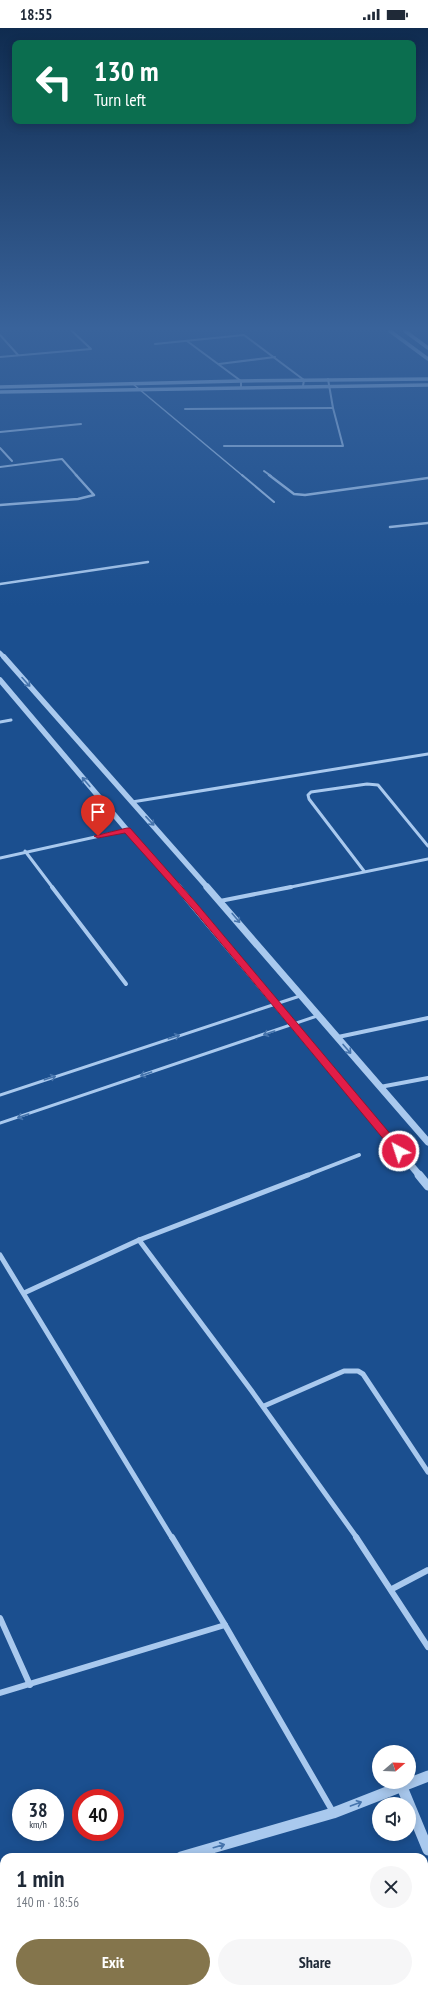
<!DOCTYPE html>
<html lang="en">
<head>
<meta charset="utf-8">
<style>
  body { margin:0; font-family:"PT Sans Narrow",sans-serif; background:#f6f6f7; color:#1f2937; height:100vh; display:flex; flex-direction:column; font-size:15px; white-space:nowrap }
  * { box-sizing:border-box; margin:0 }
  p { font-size:13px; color:#747a83 }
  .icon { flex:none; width:22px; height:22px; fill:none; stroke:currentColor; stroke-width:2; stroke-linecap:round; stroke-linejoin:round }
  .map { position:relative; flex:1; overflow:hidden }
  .sheet { position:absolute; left:0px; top:1825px; width:428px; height:140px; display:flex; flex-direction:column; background:#fff; border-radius:12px 12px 0 0; box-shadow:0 2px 10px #0003 }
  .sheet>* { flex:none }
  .top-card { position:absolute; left:12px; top:12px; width:404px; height:84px; border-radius:8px; box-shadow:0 2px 10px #0003; background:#0b6e4f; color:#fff; overflow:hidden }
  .needle { width:26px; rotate:71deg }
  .tools { position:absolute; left:372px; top:1717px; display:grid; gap:8px }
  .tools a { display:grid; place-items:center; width:44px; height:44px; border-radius:50%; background:#fff; box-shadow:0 2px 10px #0003; font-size:20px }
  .speed { position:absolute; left:12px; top:1761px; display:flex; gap:8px; font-size:20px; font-weight:700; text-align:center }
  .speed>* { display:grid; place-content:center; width:52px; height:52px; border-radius:50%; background:#fff; box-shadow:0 2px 10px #0003; line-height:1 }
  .speed small { font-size:10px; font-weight:400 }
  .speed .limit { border:6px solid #d22; background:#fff; color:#111 }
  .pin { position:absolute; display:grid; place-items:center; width:34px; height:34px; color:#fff; margin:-41px -17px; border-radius:50% 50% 50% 0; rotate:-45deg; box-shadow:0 0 4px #0007 }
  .pin .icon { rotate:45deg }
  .me { position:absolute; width:44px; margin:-22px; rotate:320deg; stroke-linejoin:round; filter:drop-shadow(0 0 3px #0008) }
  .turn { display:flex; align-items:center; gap:14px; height:84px; padding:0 16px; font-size:18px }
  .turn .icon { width:52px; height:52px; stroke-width:2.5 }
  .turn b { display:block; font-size:28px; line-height:34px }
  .round { display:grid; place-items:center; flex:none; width:42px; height:42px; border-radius:21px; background:#f6f6f7 }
  .overview { display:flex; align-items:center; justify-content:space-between; height:68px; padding:0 16px }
  h1 { font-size:24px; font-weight:600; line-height:30px }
  .action { display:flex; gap:8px; margin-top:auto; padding:8px 16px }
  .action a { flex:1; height:46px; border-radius:24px; background:#84754c; color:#fff; font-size:16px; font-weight:600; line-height:46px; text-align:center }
  .action a+a { background:#f6f6f7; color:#1f2937 }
  .status { display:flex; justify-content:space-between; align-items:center; height:28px; padding:0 20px; background:#fff; direction:ltr }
  .status svg { height:11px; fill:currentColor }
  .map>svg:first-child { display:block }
</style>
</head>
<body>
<div class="status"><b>18:55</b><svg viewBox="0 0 49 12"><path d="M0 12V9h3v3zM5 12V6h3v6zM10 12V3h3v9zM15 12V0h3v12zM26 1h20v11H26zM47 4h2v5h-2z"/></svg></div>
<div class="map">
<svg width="428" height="1965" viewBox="0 0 428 1965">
  <rect width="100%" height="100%" fill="#1b4f8f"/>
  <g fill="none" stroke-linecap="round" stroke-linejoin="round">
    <!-- service-far2 -->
    <polyline stroke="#a9c9ee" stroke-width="1.5" points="133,356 243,448"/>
    <!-- service-far1 -->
    <polyline stroke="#a9c9ee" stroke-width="2" points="242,447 274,474"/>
    <!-- service -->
    <g stroke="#a9c9ee" stroke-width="3">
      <polyline points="0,1067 300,968"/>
      <polyline points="0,1095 317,988"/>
    </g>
    <!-- minor-far5 -->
    <g stroke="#a9c9ee" stroke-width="2">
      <polyline points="0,307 18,327"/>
      <polyline points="187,313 241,353 241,359"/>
      <polyline points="155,316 244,307 304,352 303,358"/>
      <polyline points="0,329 91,321 72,303"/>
      <polyline points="219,336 275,329"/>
      <polyline points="185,381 333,380"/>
      <polyline points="0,404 81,396"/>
      <polyline points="224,418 343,418 333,380 328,351"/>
      <polyline points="0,420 12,433"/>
      <polyline points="0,439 62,431 77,448"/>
      <polyline points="264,443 271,448"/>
    </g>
    <!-- minor-far4 -->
    <g stroke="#a9c9ee" stroke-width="2.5">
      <polyline points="269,447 294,466 305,467 428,450"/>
      <polyline points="0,477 78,471 94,467 76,447"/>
      <polyline points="390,499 428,495"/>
      <polyline points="0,556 148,534"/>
    </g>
    <!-- minor-far3 -->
    <g stroke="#a9c9ee" stroke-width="3">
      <polyline points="0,694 11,692"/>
      <polyline points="132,774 428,726"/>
      <polyline points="25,823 53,860"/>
      <polyline points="0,830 127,802"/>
      <polyline points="364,843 309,771 308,767 311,764 367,756 378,757 428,818"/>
      <polyline points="286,860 428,831"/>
    </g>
    <!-- minor-far2 -->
    <g stroke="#a9c9ee" stroke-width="4">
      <polyline points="52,859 126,956"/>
      <polyline points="220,873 291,859"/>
      <polyline points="338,1009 428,990"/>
      <polyline points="380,1059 428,1050"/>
      <polyline points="305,1148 359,1127"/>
    </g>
    <!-- minor-far1 -->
    <g stroke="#a9c9ee" stroke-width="5">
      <polyline points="139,1212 251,1362 357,1510"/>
      <polyline points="0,1227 172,1510"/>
      <polyline points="24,1265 139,1212 308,1147"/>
      <polyline points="264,1378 344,1343 358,1343 363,1346 428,1444"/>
    </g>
    <!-- minor -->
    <g stroke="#a9c9ee" stroke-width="6">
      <polyline points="172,1509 225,1597 333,1784"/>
      <polyline points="356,1509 428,1619"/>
      <polyline points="392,1561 428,1542"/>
      <polyline points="0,1590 30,1657"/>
      <polyline points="0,1665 225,1597"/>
      <polyline points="418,1961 419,1965"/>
    </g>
    <!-- tertiary-far5 -->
    <g stroke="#a9c9ee" stroke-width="3.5">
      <polyline points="390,303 428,331"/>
      <polyline points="405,303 428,320"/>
      <polyline points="0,359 241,353 428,351"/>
      <polyline points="0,364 428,357"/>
    </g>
    <!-- tertiary-far4 -->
    <polyline stroke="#a9c9ee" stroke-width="4.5" points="0,625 5,630"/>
    <!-- tertiary-far3 -->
    <g stroke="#a9c9ee" stroke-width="5.5">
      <polyline points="4,629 208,860"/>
      <polyline points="0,652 127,802 179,860"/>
    </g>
    <!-- tertiary-far2 -->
    <g stroke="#a9c9ee" stroke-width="7">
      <polyline points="178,859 420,1148"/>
      <polyline points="207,859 428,1114"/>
    </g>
    <!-- tertiary-far1 -->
    <polyline stroke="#a9c9ee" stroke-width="9" points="419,1147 428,1158"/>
    <!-- tertiary -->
    <g stroke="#a9c9ee" stroke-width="11">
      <polyline points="402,1759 428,1822"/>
      <polyline points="181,1829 333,1785 428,1748"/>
      <polyline points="424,1842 428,1841"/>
      <polyline points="0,1881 4,1880"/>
      <polyline points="46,1965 58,1961"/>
    </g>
  </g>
  <!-- one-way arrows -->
  <defs><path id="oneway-shaft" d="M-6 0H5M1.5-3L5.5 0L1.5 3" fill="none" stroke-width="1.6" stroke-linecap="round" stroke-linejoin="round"/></defs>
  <g stroke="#4674ac">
    <use href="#oneway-shaft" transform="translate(26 654) rotate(48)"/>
    <use href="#oneway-shaft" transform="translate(86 754) rotate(-130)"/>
    <use href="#oneway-shaft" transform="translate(150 793) rotate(47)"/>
    <use href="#oneway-shaft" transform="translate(236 890) rotate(50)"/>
    <use href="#oneway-shaft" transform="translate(269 1005) rotate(161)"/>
    <use href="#oneway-shaft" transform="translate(174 1009) rotate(-18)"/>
    <use href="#oneway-shaft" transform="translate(347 1021) rotate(49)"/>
    <use href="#oneway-shaft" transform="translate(146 1046) rotate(161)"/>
    <use href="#oneway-shaft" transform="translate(50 1050) rotate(-18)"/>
    <use href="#oneway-shaft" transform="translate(23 1088) rotate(161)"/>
    <use href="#oneway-shaft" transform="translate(356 1776) rotate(-20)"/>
    <use href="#oneway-shaft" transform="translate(219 1818) rotate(-16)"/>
  </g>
  <!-- sky -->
  <linearGradient id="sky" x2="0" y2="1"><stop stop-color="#0f2b4f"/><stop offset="0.52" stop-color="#39639b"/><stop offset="1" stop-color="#39639b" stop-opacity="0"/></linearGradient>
  <rect width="428" height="578" fill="url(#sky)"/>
  <!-- route -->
  <polygon fill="#e11d48" stroke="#92132f" points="127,800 130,800 198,877 403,1121 404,1123 403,1125 395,1125 192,880 125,805 98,810 94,808"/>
</svg>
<div class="tools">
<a><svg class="needle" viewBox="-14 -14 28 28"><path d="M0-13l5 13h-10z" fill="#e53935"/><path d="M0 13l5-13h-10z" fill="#747a83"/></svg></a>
<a><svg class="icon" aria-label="sound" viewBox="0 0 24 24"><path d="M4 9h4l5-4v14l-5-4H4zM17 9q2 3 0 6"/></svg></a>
</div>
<div class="speed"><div>38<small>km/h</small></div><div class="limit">40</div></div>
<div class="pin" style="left:98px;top:808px;background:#d93025"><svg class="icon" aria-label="arrive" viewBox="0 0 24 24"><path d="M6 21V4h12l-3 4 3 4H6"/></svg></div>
<svg class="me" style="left:399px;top:1123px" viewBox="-20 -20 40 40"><circle r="17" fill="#e11d48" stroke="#fff" stroke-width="3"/><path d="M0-11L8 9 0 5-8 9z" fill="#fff"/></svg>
<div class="top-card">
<div class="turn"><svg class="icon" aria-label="left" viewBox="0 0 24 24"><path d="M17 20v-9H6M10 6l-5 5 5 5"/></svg><div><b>130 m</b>Turn left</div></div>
</div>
<section class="sheet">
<div class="overview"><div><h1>1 min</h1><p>140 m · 18:56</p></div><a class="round"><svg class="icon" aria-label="close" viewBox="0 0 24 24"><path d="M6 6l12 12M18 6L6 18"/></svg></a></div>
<div class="action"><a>Exit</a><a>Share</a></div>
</section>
</div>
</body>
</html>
